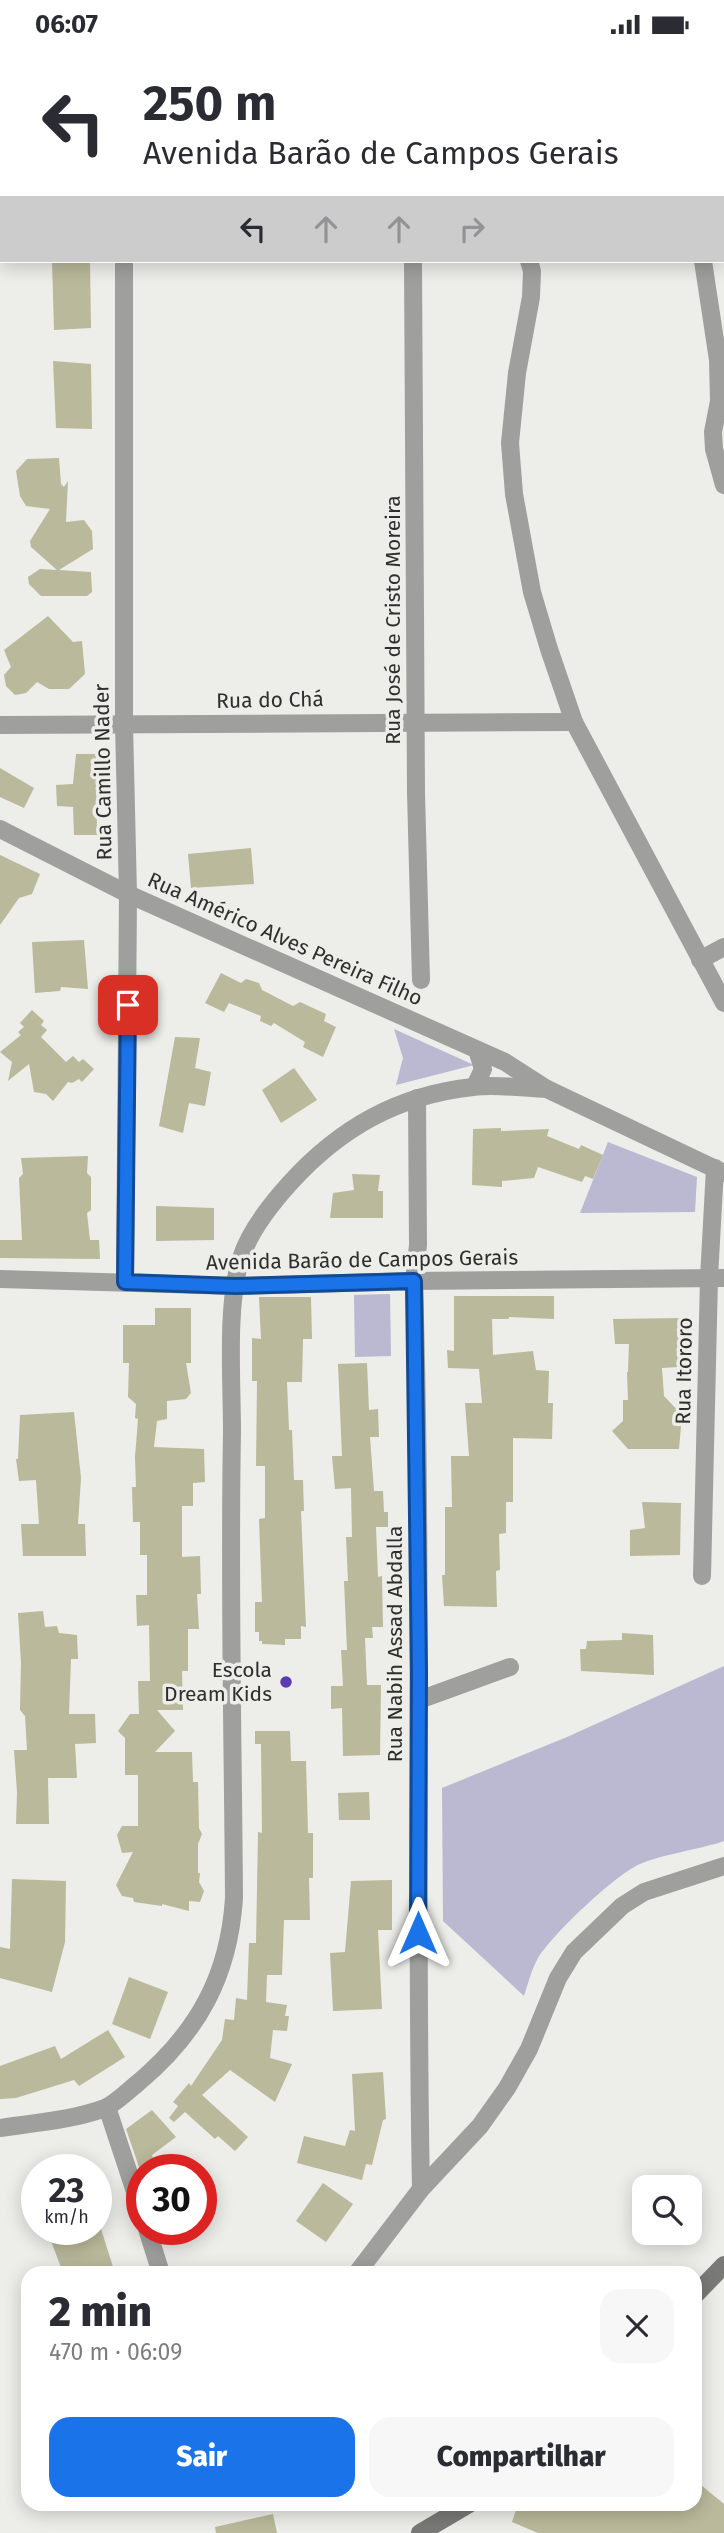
<!DOCTYPE html>
<html lang="pt">
<head>
<meta charset="utf-8">
<style>
  body { margin:0; font-family:"Fira Sans",sans-serif; background:#f7f7f7; color:#2b2b33; height:100vh; display:flex; flex-direction:column; font-size:26px; white-space:nowrap }
  * { box-sizing:border-box; margin:0 }
  p { font-size:23px; color:#7c7c81 }
  .icon { flex:none; width:38px; height:38px; fill:none; stroke:currentColor; stroke-width:2; stroke-linecap:round; stroke-linejoin:round }
  .map { position:relative; flex:1; overflow:hidden }
  .details { position:absolute; left:21px; top:2217px; width:681px; height:245px; display:flex; flex-direction:column; background:#fff; border-radius:21px; box-shadow:0 4px 18px #0003 }
  .details>* { flex:none }
  .guide { position:absolute; left:0px; top:0px; width:724px; height:214px; box-shadow:0 4px 18px #0003; background:#fff; color:#2b2b33; overflow:hidden }
  .buttons { position:absolute; left:632px; top:2126px; display:grid; gap:14px }
  .buttons a { display:grid; place-items:center; width:70px; height:70px; border-radius:14px; background:#fff; box-shadow:0 4px 18px #0003; font-size:35px }
  .speed { position:absolute; left:21px; top:2105px; display:flex; gap:14px; font-size:35px; font-weight:700; text-align:center }
  .speed>* { display:grid; place-content:center; width:91px; height:91px; border-radius:50%; background:#fff; box-shadow:0 4px 18px #0003; line-height:1 }
  .speed small { font-size:18px; font-weight:400 }
  .speed .limit { border:10px solid #d22; background:#fff; color:#111 }
  .pin { position:absolute; display:grid; place-items:center; width:60px; height:60px; color:#fff; margin:-30px; border-radius:14px; box-shadow:0 4px 10px #0006 }
  .me { position:absolute; width:77px; margin:-38px; rotate:0deg; stroke-linejoin:round; filter:drop-shadow(0 0 5px #0008) }
  .turn { display:flex; align-items:center; gap:24px; height:147px; padding:0 28px; font-size:32px }
  .turn .icon { width:91px; height:91px; stroke-width:2.5 }
  .turn b { display:block; font-size:49px; line-height:60px }
  .lanes { display:flex; align-items:center; height:66px; padding:0 28px; background:#0003; justify-content:center; gap:35px; direction:ltr }
  .lanes .off { opacity:.35 }
  .round { display:grid; place-items:center; flex:none; width:74px; height:74px; border-radius:21px; background:#f7f7f7 }
  .overview { display:flex; align-items:center; justify-content:space-between; height:119px; padding:0 28px }
  h1 { font-size:42px; font-weight:800; line-height:52px }
  .primary-button { display:flex; gap:14px; margin-top:auto; padding:14px 28px }
  .primary-button a { flex:1; height:80px; border-radius:21px; background:#1a73e8; color:#fff; font-size:28px; font-weight:800; line-height:80px; text-align:center }
  .primary-button a+a { background:#f7f7f7; color:#2b2b33 }
  .status { display:flex; justify-content:space-between; align-items:center; height:49px; padding:0 35px; background:#fff; direction:ltr }
  .status svg { height:19px; fill:currentColor }
  .map>svg:first-child { display:block }
</style>
</head>
<body>
<div class="status"><b>06:07</b><svg viewBox="0 0 49 12"><path d="M0 12V9h3v3zM5 12V6h3v6zM10 12V3h3v9zM15 12V0h3v12zM26 1h20v11H26zM47 4h2v5h-2z"/></svg></div>
<div class="map">
<svg width="724" height="2484" viewBox="0 0 724 2484">
  <rect width="100%" height="100%" fill="#edede9"/>
  <!-- green -->
  <g fill="#bbb8d1">
    <polygon points="394,980 474,1016 396,1036 403,1009"/>
    <polygon points="608,1093 697,1128 695,1163 580,1164"/>
    <polygon points="390,1245 391,1307 355,1308 354,1246"/>
    <path d="M724 1617V1792C698 1801 663 1805 640 1815 616 1825 549 1888 537 1911 531 1922 528 1935 524 1947L443 1872 442 1739 567 1688Z"/>
  </g>
  <!-- building -->
  <g fill="#bab99b">
    <polygon points="52,212 90,212 91,279 54,281"/>
    <polygon points="53,312 91,315 92,380 56,379"/>
    <polygon points="59,409 61,435 64,438 68,432 66,473 84,471 92,482 93,500 59,521 91,523 92,543 87,547 41,547 29,535 28,528 40,520 57,521 31,498 30,492 50,460 26,457 20,447 16,422 27,410"/>
    <polygon points="48,567 73,593 82,592 85,625 69,640 49,640 37,633 26,644 15,646 6,637 4,626 11,618 4,601"/>
    <polygon points="76,705 96,705 97,786 74,786 73,758 57,757 56,736 73,735"/>
    <polygon points="0,719 34,739 24,759 0,748"/>
    <polygon points="251,799 254,835 191,839 188,805"/>
    <polygon points="0,806 40,825 32,845 19,849 0,876"/>
    <polygon points="84,891 88,940 61,938 60,942 35,944 32,893"/>
    <polygon points="221,924 241,934 246,930 259,934 262,941 293,957 300,953 326,965 324,972 336,978 323,1008 303,998 305,993 274,974 271,977 260,972 261,967 229,954 224,963 205,954"/>
    <polygon points="32,961 44,972 41,976 47,981 41,988 66,1013 73,1007 79,1013 83,1010 94,1020 82,1033 79,1030 72,1034 68,1033 53,1052 46,1045 34,1043 29,1015 8,1032 12,1013 0,1003 21,986 18,983 24,978 20,974"/>
    <polygon points="175,988 200,989 195,1019 211,1023 205,1057 189,1054 183,1084 159,1077"/>
    <polygon points="294,1019 317,1051 281,1074 262,1041"/>
    <polygon points="501,1079 501,1082 549,1080 547,1087 579,1100 581,1096 603,1106 593,1130 585,1127 582,1133 538,1118 534,1129 502,1132 502,1138 472,1136 473,1080"/>
    <polygon points="88,1107 87,1124 91,1128 91,1161 87,1164 90,1191 99,1191 100,1210 0,1209 0,1191 22,1191 19,1129 23,1125 21,1109"/>
    <polygon points="352,1125 380,1126 378,1142 383,1142 383,1169 330,1169 333,1144 354,1141"/>
    <polygon points="156,1157 214,1159 214,1191 156,1192"/>
    <polygon points="454,1247 554,1247 554,1270 509,1268 509,1270 492,1270 493,1306 533,1302 536,1321 549,1322 548,1354 553,1354 552,1390 513,1389 513,1453 506,1453 506,1484 499,1485 500,1521 496,1522 497,1558 444,1557 442,1526 445,1526 445,1458 452,1458 451,1407 469,1407 465,1354 482,1354 479,1320 448,1319 447,1301 454,1302"/>
    <polygon points="259,1248 311,1248 312,1290 303,1290 302,1333 287,1333 289,1381 292,1381 294,1431 303,1431 304,1462 301,1462 306,1578 301,1577 301,1590 285,1590 285,1596 262,1595 262,1592 259,1592 259,1583 255,1583 255,1553 262,1553 259,1470 265,1469 265,1417 256,1417 257,1332 252,1332 252,1289 261,1290"/>
    <polygon points="155,1259 191,1259 191,1314 186,1314 191,1344 186,1350 167,1352 167,1370 157,1372 154,1398 204,1400 205,1433 193,1434 193,1457 182,1457 182,1508 200,1507 201,1545 197,1545 199,1580 188,1580 188,1622 182,1622 183,1661 157,1661 175,1682 155,1703 192,1703 193,1733 198,1733 199,1779 202,1785 198,1795 198,1824 200,1824 199,1833 204,1842 200,1853 189,1852 189,1862 162,1855 162,1857 134,1853 133,1849 122,1847 116,1836 133,1803 122,1804 117,1786 122,1777 138,1777 138,1726 125,1726 125,1689 118,1682 130,1665 139,1665 138,1632 150,1632 149,1576 137,1577 136,1546 147,1546 147,1506 140,1506 140,1473 133,1473 132,1438 136,1438 135,1408 138,1370 135,1369 136,1355 128,1348 129,1314 123,1314 123,1276 155,1276"/>
    <polygon points="681,1269 678,1318 662,1319 664,1347 682,1366 679,1400 628,1400 612,1382 623,1372 623,1351 628,1351 627,1323 628,1323 629,1295 615,1295 613,1270"/>
    <polygon points="367,1314 369,1361 378,1360 379,1388 370,1388 374,1442 383,1442 384,1463 388,1463 388,1478 376,1478 378,1528 382,1527 383,1578 372,1578 373,1589 365,1589 367,1636 381,1636 380,1706 343,1707 342,1659 331,1660 331,1637 343,1637 341,1601 347,1601 344,1532 348,1532 346,1488 352,1488 351,1439 335,1440 332,1407 342,1407 338,1315"/>
    <polygon points="74,1363 81,1429 78,1475 85,1475 86,1507 23,1507 21,1475 39,1475 36,1431 19,1432 16,1410 18,1410 20,1366"/>
    <polygon points="642,1453 681,1454 680,1506 630,1507 630,1481 645,1479"/>
    <polygon points="43,1562 45,1578 57,1577 59,1584 77,1586 78,1610 71,1610 69,1665 95,1665 96,1694 75,1695 77,1729 48,1729 49,1775 16,1775 17,1743 14,1701 27,1701 25,1667 20,1661 21,1613 18,1564"/>
    <polygon points="622,1584 653,1586 654,1626 581,1622 580,1600 586,1600 587,1592 622,1591"/>
    <polygon points="255,1682 290,1682 291,1712 306,1712 308,1784 313,1784 313,1829 309,1829 310,1871 284,1871 282,1926 267,1926 266,1953 287,1956 285,1967 289,1967 287,1982 273,1981 270,2009 292,2015 275,2053 230,2021 202,2046 248,2088 235,2102 218,2087 215,2090 185,2063 174,2073 169,2069 178,2057 173,2053 189,2034 191,2037 222,1991 225,1970 234,1971 236,1949 247,1951 249,1894 256,1894 258,1783 262,1784 261,1695 255,1695"/>
    <polygon points="369,1743 370,1771 339,1771 338,1744"/>
    <polygon points="12,1830 66,1832 65,1893 52,1943 0,1929 0,1898 10,1900"/>
    <polygon points="392,1831 392,1881 378,1881 382,1960 333,1962 330,1904 345,1903 351,1832"/>
    <polygon points="129,1928 168,1943 150,1990 112,1975"/>
    <polygon points="108,1981 125,2008 79,2037 74,2031 16,2049 0,2050 0,2017 55,1997 61,2010"/>
    <polygon points="383,2023 386,2070 383,2071 372,2116 366,2115 362,2131 297,2114 304,2087 345,2097 350,2081 355,2082 352,2025"/>
    <polygon points="152,2061 176,2088 152,2106 157,2121 140,2121 126,2080"/>
    <polygon points="323,2134 353,2155 326,2193 296,2172"/>
    <polygon points="74,2180 101,2180 115,2224 63,2224 50,2189"/>
    <polygon points="695,2431 724,2455 724,2484 538,2484 512,2473 518,2455 695,2455"/>
    <polygon points="273,2465 277,2484 216,2484 215,2478"/>
  </g>
  <g fill="none" stroke-linecap="round" stroke-linejoin="round">
    <!-- minor -->
    <g stroke="#9f9f9d" stroke-width="18">
      <polyline points="328,0 331,2"/>
      <polyline points="639,0 641,2"/>
      <polyline points="0,128 2,128"/>
      <polyline points="124,212 124,675 128,845 125,1233"/>
      <polyline points="413,212 416,744 421,931"/>
      <polyline points="529,212 532,222 531,248 517,324 510,394 514,445 532,543 549,600 574,673 724,954"/>
      <polyline points="703,212 718,311 719,352 713,383 714,400 724,436"/>
      <polyline points="0,676 574,673"/>
      <polyline points="0,780 128,845 505,1013 547,1040 724,1124"/>
      <polyline points="700,911 724,898"/>
      <polyline points="475,1037 483,1020 477,1001"/>
      <path d="M417 1049 418 1196 414 1232C423 1535 415 1837 421 2140"/>
      <polyline points="0,1230 236,1237 414,1232 724,1229"/>
      <polyline points="702,1527 709,1229 715,1119"/>
      <polyline points="419,1651 510,1618"/>
      <polyline points="107,2058 142,2164"/>
      <path d="M0 2079C34 2074 73 2071 105 2059 116 2054 129 2041 139 2033 198 1983 229 1927 234 1849 233 1694 229 1538 232 1383 232 1333 226 1254 241 1209 250 1181 271 1155 290 1134 340 1079 398 1046 473 1038 496 1035 523 1039 547 1040"/>
      <polyline points="147,2180 161,2224"/>
      <polyline points="357,2224 421,2140 480,2077 507,2039 529,2000 558,1929 574,1903 622,1857 644,1843 724,1817"/>
    </g>
    <!-- secondary -->
    <g stroke="#797977" stroke-width="18">
      <polyline points="695,2246 724,2216"/>
      <polyline points="420,2484 469,2455"/>
    </g>
  </g>
  <g fill="none" stroke-linecap="round" stroke-linejoin="round">
    <!-- route casing -->
    <g stroke="#114b97" stroke-width="18">
      <polyline id="route" points="128,956 125,1233 236,1237 414,1232 419,1623 418,1884"/>
    </g>
    <!-- route -->
    <use href="#route" stroke="#1a73e8" stroke-width="12"/>
  </g>
  <!-- markers -->
  <circle fill="#5d3bb3" stroke="#edede9" stroke-width="2.5" cx="286" cy="1633" r="7"/>
  <g text-anchor="middle" stroke-width="7" stroke-linejoin="round" paint-order="stroke">
    <!-- street labels -->
    <g font-size="21" fill="#2e2e2c" stroke="#edede9">
      <text transform="translate(393 571) rotate(-90)" y="7">Rua José de Cristo Moreira</text>
      <text transform="translate(270 651) rotate(-1)" y="7">Rua do Chá</text>
      <text transform="translate(103 723) rotate(-91)" y="7">Rua Camillo Nader</text>
      <text transform="translate(285 890) rotate(24)" y="7">Rua Américo Alves Pereira Filho</text>
      <text transform="translate(362 1211) rotate(-1)" y="7">Avenida Barão de Campos Gerais</text>
      <text transform="translate(684 1322) rotate(-89)" y="7">Rua Itororo</text>
      <text transform="translate(395 1595) rotate(-90)" y="7">Rua Nabih Assad Abdalla</text>
    </g>
    <!-- poi labels -->
    <g font-size="21" fill="#2e2e2c" stroke="#edede9" text-anchor="end">
      <text x="272" y="1628">Escola<tspan x="272" dy="24">Dream Kids</tspan></text>
    </g>
  </g>
</svg>
<div class="buttons">
<a><svg class="icon" aria-label="search" viewBox="0 0 24 24"><circle cx="10" cy="10" r="6"/><path d="M15 15l6 6"/></svg></a>
</div>
<div class="speed"><div>23<small>km/h</small></div><div class="limit">30</div></div>
<div class="pin" style="left:128px;top:956px;background:#d93025"><svg class="icon" aria-label="arrive" viewBox="0 0 24 24"><path d="M6 21V4h12l-3 4 3 4H6"/></svg></div>
<svg class="me" style="left:418px;top:1884px" viewBox="-20 -20 40 40"><path d="M0-17L14 15 0 8-14 15z" fill="#1a73e8" stroke="#fff" stroke-width="4"/></svg>
<div class="guide">
<div class="turn"><svg class="icon" aria-label="left" viewBox="0 0 24 24"><path d="M17 20v-9H6M10 6l-5 5 5 5"/></svg><div><b>250 m</b>Avenida Barão de Campos Gerais</div></div>
<div class="lanes"><svg class="icon" aria-label="left" viewBox="0 0 24 24"><path d="M17 20v-9H6M10 6l-5 5 5 5"/></svg><svg class="icon off" aria-label="ahead" viewBox="0 0 24 24"><path d="M12 20V5M6 11l6-6 6 6"/></svg><svg class="icon off" aria-label="ahead" viewBox="0 0 24 24"><path d="M12 20V5M6 11l6-6 6 6"/></svg><svg class="icon off" aria-label="right" viewBox="0 0 24 24"><path d="M7 20v-9h11M14 6l5 5-5 5"/></svg></div>
</div>
<section class="details">
<div class="overview"><div><h1>2 min</h1><p>470 m · 06:09</p></div><a class="round"><svg class="icon" aria-label="close" viewBox="0 0 24 24"><path d="M6 6l12 12M18 6L6 18"/></svg></a></div>
<div class="primary-button"><a>Sair</a><a>Compartilhar</a></div>
</section>
</div>
</body>
</html>
